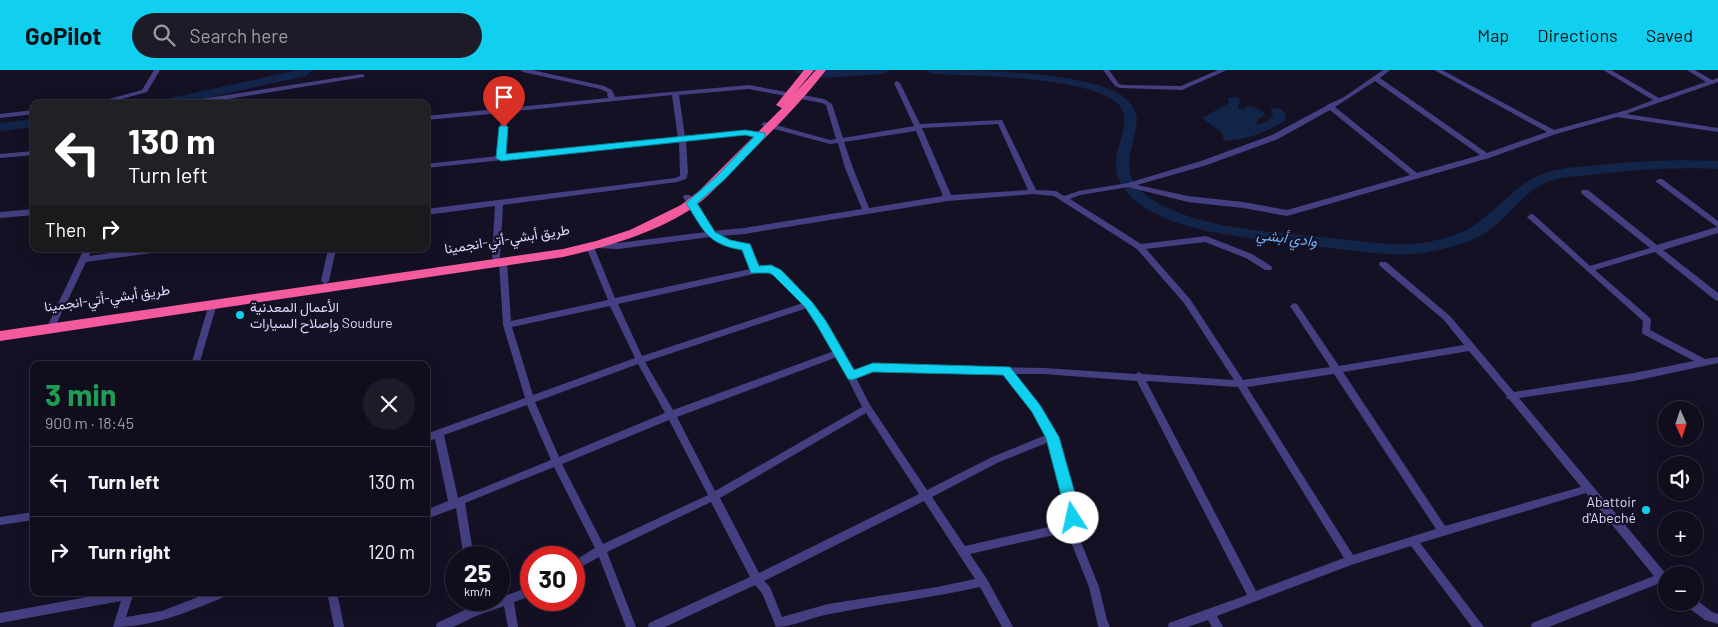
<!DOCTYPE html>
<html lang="en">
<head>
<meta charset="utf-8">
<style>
  body { margin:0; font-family:Barlow,Vazirmatn,sans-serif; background:#1e1b29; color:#f1f3f6; height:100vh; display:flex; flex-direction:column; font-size:19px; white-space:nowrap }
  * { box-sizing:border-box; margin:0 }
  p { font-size:16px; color:#9c9ca3 }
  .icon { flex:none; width:28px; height:28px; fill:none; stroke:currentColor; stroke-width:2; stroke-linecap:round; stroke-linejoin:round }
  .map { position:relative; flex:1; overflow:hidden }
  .sheet { position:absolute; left:30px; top:291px; width:400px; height:235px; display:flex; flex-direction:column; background:#100d1c; border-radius:10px; box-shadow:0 5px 20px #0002,0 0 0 1px #302d3b }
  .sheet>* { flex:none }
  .hud { position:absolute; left:30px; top:30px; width:400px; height:152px; border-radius:10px; box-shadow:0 5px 20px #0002,0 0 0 1px #302d3b; background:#202124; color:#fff; overflow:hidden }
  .needle { width:32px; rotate:177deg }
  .tools { position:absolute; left:1658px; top:331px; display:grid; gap:10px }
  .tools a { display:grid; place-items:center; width:45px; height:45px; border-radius:50%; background:#100d1c; box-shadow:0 5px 20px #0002,0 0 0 1px #302d3b; font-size:25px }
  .speed { position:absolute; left:445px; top:476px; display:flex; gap:10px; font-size:25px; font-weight:700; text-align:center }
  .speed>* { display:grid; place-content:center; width:65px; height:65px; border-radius:50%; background:#100d1c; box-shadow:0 5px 20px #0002,0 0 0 1px #302d3b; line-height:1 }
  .speed small { font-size:12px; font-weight:400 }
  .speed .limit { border:8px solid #d22; background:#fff; color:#111 }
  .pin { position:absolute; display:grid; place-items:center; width:42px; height:42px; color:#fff; margin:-51px -21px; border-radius:50% 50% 50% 0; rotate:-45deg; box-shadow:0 0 5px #0007 }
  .pin .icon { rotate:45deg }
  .me { position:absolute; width:55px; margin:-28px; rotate:350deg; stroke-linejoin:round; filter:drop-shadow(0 0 4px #0008) }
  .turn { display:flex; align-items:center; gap:18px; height:105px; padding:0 15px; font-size:22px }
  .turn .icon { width:65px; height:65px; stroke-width:2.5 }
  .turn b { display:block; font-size:35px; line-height:42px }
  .then { display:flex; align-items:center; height:48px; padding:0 15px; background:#0003; gap:10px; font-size:19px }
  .round { display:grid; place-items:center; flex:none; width:52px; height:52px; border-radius:26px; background:#1e1b29 }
  .head { display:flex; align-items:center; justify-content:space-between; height:85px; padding:0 15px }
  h1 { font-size:30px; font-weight:700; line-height:38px; color:#1e9e55 }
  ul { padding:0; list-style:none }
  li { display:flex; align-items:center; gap:15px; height:70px; padding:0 15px; border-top:1px solid #302d3b }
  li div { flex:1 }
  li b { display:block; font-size:19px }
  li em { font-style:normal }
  header { display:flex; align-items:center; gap:30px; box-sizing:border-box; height:70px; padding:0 25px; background:#11cfef; color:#111 }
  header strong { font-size:24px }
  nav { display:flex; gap:28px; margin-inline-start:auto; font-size:18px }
  .search { width:350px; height:45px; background:#1e1b29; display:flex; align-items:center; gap:12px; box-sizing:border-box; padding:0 18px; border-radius:28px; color:#9c9ca3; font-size:19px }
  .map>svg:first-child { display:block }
</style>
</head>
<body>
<header>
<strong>GoPilot</strong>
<div class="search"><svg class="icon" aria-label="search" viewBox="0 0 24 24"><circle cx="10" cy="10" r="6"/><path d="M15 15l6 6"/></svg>Search here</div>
<nav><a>Map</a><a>Directions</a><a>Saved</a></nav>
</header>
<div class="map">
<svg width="1718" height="557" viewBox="0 0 1718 557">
  <rect width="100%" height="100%" fill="#151125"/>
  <!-- water -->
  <path fill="#122448" d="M1238 27 1240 30 1238 39H1245L1246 36C1253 36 1261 39 1265 44L1258 50 1256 54C1264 54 1271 51 1273 43L1270 39 1280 38 1285 43 1286 50C1268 62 1246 70 1224 71L1222 63 1202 48 1229 33 1228 28Z"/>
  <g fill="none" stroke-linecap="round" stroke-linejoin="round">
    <!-- river -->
    <g fill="#122448" fill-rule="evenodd">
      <polygon points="298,0 312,0 306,6 180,34 156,34 162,30"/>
      <polygon points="795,0 889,0 883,4 822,8 797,3"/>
      <path d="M926 0C969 0 1099 0 1128 31 1133 36 1135 41 1137 48 1137 68 1121 95 1135 114 1148 132 1176 142 1197 149 1235 160 1281 163 1321 167 1351 170 1381 175 1411 174 1425 173 1439 170 1452 166 1494 153 1510 111 1552 101 1567 97 1582 97 1597 95 1637 91 1677 89 1718 91V99C1675 97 1633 100 1590 105 1573 107 1556 106 1541 115 1524 124 1512 141 1497 154 1481 169 1460 175 1439 180 1403 189 1367 182 1330 178 1297 174 1264 171 1230 165 1191 159 1111 141 1116 88 1118 73 1132 50 1119 35 1091 6 973 6 932 4Z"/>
      <polygon points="34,49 34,57 0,61 0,53"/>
    </g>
    <!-- minor -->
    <g fill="#443f81" fill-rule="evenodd">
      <polygon points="154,0 160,0 147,22 103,34 91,34 142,20"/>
      <path d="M520 0H532L604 16 612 20 615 27 749 15 824 29 832 34 843 68 914 56 894 13 897 11 900 13 920 54 1002 50 1036 120 1056 121 1064 126 1079 121 1128 113 1201 91 1272 65 1326 36 1327 35 1344 27 1383 0H1390L1380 8 1487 83 1547 62 1434 0H1442L1554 60 1627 40 1653 30 1603 0H1611L1659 28 1706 12 1687 0H1695L1712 10 1718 8V12L1626 44 1718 58V62L1617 47 1556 64 1489 88 1287 146 1243 138 1188 132 1128 117 1080 125 1070 129 1141 174 1206 166 1252 184 1271 196 1272 198 1271 200H1265L1246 188 1205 172 1146 179 1190 229 1243 310 1330 297 1290 236 1294 233 1297 234 1339 296 1464 275 1444 250 1380 196 1379 194 1380 192H1386L1450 246 1514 322 1634 303 1694 291 1643 264 1642 262 1643 251 1527 147 1531 144 1534 145 1590 196 1650 178 1582 124 1581 122 1582 120H1588L1657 175 1717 157 1655 111 1659 109H1662L1718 151V163L1663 180 1718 223V231L1715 230 1655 182 1595 200 1650 248 1651 250 1650 260 1705 289 1718 287V293L1634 311 1519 328 1667 505 1666 517 1660 513 1549 557H1531L1532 553 1654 506 1586 423 1420 473 1484 557H1472L1411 476 1351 495 1217 546 1223 557H1212L1208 550 1188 557H1168L1169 553 1247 525 1137 311 1044 304H1013L1039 336 1057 367 1077 434 1078 448 1075 457 1099 517 1107 550 1110 557H1099L1098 556 1089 517 1067 462 970 484 987 509 1013 557H1002L980 517C930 528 880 534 830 544 811 547 793 557 776 557L762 523 755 515 665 557H648L649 553 750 507 711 432 607 482 636 557H626L599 487 574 501V491L595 478 554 397 465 433 474 488H464L456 438 426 449V440L448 431 435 369 426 372V364L525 328 503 255 499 192 500 190 503 189 507 192 511 251 608 230 586 177 590 174 594 177 615 228 750 199 743 179 724 176 710 167 618 179 598 178 594 175 598 172 618 173 706 162 683 127 684 125H690L713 161 744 158 862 139 845 98 838 73 830 74 763 56 761 54 765 52 830 70 836 69 826 35 822 33 749 19 679 25 685 67C703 65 751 56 765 65L761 67 745 65 686 71 688 103 686 109 677 112 503 135 500 187 496 190 493 189 492 187 495 136 426 145V139L675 108 680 106V103L679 72 426 98V94L498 86 501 43 426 50V46L608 28 607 22 600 19 523 2ZM1375 11 1480 85 1417 103 1335 37ZM672 25 678 68 505 86 508 42ZM1330 40 1410 105 1287 140 1243 132 1188 126 1137 115 1207 95 1278 69ZM998 54 1028 120 951 125 922 58ZM916 61 943 126 869 138 853 98 844 72ZM1033 124 1054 126 1137 179 1184 233 1234 310 1142 304 1139 302 1136 304 1044 298 873 295 853 302 842 281 812 232 780 200 771 196 758 197 749 175 729 172 720 166 744 164 948 131ZM763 202H770L774 204 803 233 642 286 618 234ZM610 236 635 288 533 325 512 257ZM807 238 834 281 673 340 645 292ZM1469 281 1506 325 1507 329H1509L1581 417 1445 456 1343 302ZM837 287 862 337 715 421 677 347ZM638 294 665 343 559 387 535 332ZM873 301 1003 304 1033 342 1046 365 992 387 927 420 870 335 856 308ZM1334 304 1436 459 1353 485 1247 317ZM1146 311 1238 317 1344 488 1256 521ZM527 335 551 390 458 428 444 365ZM866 343 919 424 759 503 720 428ZM669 350 708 425 603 474 562 394ZM1049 372C1054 391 1072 435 1066 453L965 476 932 427 999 392ZM924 431 975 509 937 517 828 534 782 547 770 517 764 511Z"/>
      <polygon points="1103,0 1109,0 1119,14 1123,15 1181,16 1218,0 1227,0 1182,20 1120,18 1115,16"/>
      <polygon points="362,4 365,6 364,7 197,34 179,34 182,32"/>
      <polygon points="34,40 34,44 0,48 0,44"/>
      <polygon points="34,81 34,85 0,88 0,84"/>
      <polygon points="34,139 34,145 0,148 0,142"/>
      <polygon points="84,179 92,179 89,186 140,179 163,179 159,182 86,192 53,261 47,261 46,259"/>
      <polygon points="328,179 336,179 329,211 325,214 321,211"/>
      <polygon points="213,231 217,234 199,295 191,295 209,234"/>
      <polygon points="34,442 34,450 0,455 0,447"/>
      <polygon points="531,516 531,526 514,532 518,557 508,557 504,536 476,546 453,557 436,557 437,553 467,539 467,530 477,530 478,535 492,530 499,530 499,528"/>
      <path d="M115 522H134L126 547 162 541 211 522H230L229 525C189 541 156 557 113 557L121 531 0 553V543Z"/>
      <polygon points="327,522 337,522 344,557 334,557"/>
      <polygon points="1694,528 1712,542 1718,544 1718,554 1705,550 1686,536 1685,532 1694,532"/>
    </g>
    <!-- highway -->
    <path fill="#f45b9e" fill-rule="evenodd" d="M804 0H814L795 23 816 0H826C800 34 768 65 738 95 722 111 707 129 688 141 649 165 606 177 563 187L0 271V261L563 179 596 171 630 160 681 135 699 121 782 38 776 35Z"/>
  </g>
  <!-- route -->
  <path fill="#11cfef" stroke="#0b879b" d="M504 54 508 57 506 84 745 60 765 63V67L724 110 697 133 715 162 730 170 750 174 759 196 771 195 781 200 812 232 826 251 854 300 873 293 1010 297 1040 335 1059 367 1078 434 1080 448 1078 452 1073 454 1068 452 1046 368 1032 342 1003 305 873 302 852 310 848 309 818 257 805 237 773 205 769 203H751L742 180C707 174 704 161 686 133L717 106 754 67 745 65 501 91 496 88 499 57Z"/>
  <!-- markers -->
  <g fill="#11cfef" stroke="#151125" stroke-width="2">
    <circle cx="240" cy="245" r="5"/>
    <circle cx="1646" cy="440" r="5"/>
  </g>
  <g text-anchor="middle" stroke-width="4.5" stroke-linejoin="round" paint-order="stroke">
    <!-- street labels -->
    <g font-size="14" fill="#ddd7fc" stroke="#151125">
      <text transform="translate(507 169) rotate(-9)" y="5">طريق أبشي-أتي-انجمينا</text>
      <text transform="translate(107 228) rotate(-8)" y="5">طريق أبشي-أتي-انجمينا</text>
    </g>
    <!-- poi labels -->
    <g font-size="14" fill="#ddd7fc" stroke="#151125" text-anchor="start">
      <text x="250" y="242">الأعمال المعدنية<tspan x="250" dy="16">وإصلاح السيارات Soudure</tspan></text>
      <text x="1636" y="437" text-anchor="end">Abattoir<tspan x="1636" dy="16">d'Abeché</tspan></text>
    </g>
    <!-- water labels -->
    <g font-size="15" font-style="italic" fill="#6cb0f5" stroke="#151125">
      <text transform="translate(1287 168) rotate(7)" y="5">وادي أبشي</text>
    </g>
  </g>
</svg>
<div class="tools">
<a><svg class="needle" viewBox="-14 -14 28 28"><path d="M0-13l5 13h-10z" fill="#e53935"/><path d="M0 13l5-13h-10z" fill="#9c9ca3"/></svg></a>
<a><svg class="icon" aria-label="sound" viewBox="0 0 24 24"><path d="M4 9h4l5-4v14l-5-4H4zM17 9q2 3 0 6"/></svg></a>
<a>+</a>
<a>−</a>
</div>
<div class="speed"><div>25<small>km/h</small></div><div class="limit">30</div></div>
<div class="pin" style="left:504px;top:57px;background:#d93025"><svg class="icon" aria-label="arrive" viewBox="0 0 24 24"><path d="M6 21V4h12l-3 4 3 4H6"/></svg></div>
<svg class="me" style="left:1073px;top:448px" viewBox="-20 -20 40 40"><circle r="19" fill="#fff"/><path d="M0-13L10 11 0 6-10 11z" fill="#11cfef"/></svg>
<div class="hud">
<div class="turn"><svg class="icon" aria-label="left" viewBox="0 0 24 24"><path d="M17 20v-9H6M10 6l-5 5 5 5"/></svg><div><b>130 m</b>Turn left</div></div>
<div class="then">Then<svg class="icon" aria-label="right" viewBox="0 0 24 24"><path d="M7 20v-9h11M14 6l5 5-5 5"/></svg></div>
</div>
<section class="sheet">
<div class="head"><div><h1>3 min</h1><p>900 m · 18:45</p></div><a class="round"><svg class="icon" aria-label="close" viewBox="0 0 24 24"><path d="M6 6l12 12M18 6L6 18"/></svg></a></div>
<ul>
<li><svg class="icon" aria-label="left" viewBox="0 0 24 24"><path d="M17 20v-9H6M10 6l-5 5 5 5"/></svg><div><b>Turn left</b></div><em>130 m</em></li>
<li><svg class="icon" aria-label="right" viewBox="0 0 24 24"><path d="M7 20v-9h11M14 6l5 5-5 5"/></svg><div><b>Turn right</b></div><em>120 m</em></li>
</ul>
</section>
</div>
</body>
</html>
